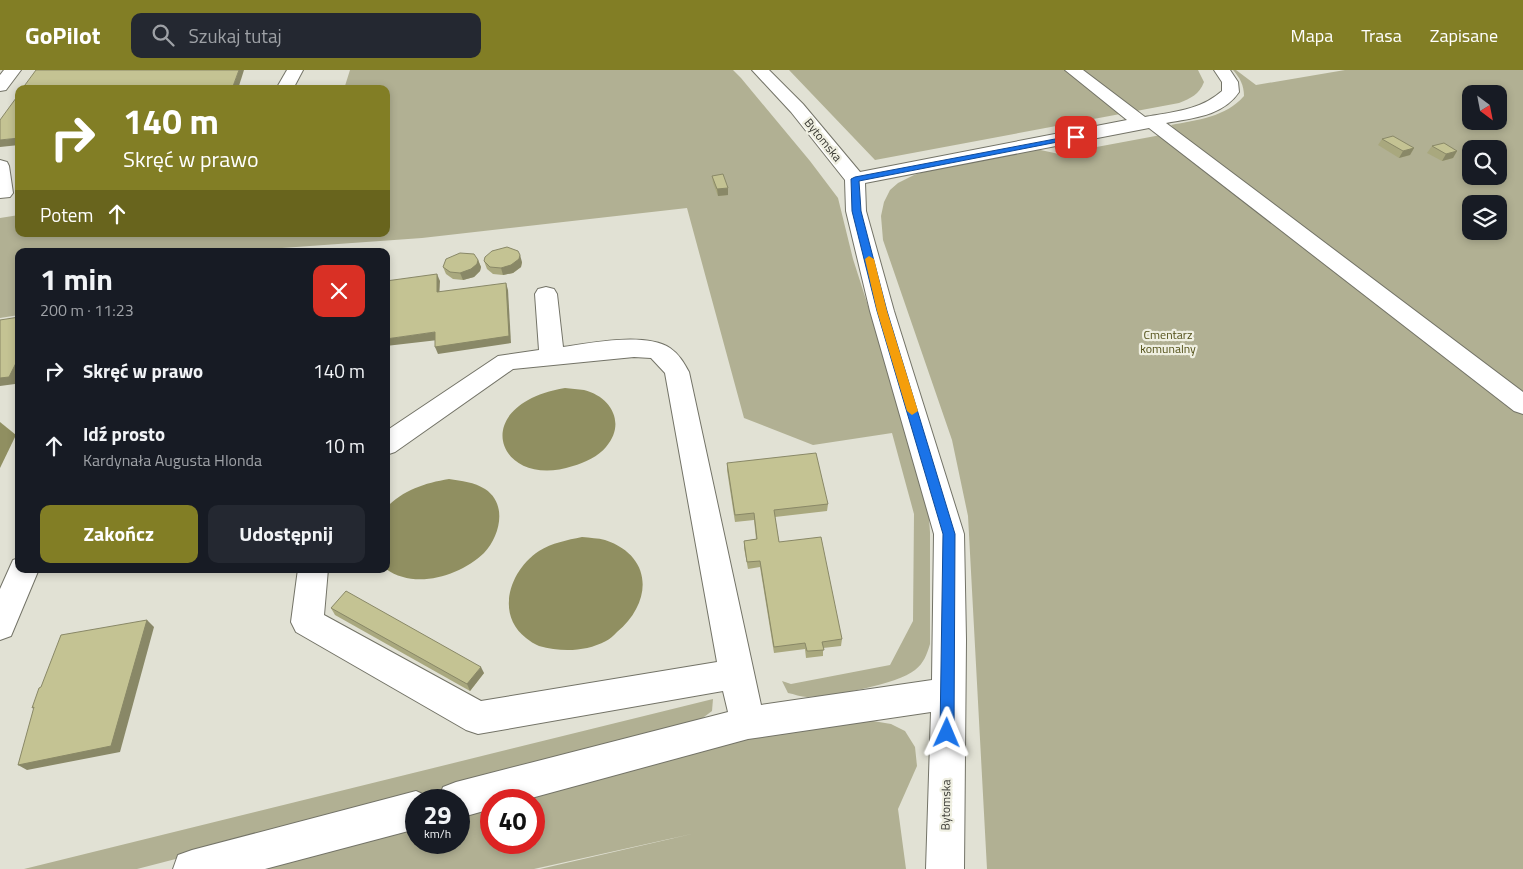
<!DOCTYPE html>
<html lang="pl">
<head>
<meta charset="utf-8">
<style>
  body { margin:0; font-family:"Titillium Web",sans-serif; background:#242831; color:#f1f3f6; height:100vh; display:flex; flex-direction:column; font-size:19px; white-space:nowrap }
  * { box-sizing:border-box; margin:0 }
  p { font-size:16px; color:#9ea1a6 }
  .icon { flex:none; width:28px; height:28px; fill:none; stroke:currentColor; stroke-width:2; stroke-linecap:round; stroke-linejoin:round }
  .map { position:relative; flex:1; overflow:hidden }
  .details { position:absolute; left:15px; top:178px; width:375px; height:325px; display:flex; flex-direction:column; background:#171b24; border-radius:10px; box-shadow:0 2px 8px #0003 }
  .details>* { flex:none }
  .hud { position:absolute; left:15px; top:15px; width:375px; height:152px; border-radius:10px; box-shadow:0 2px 8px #0003; background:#827e25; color:#fff; overflow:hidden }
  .needle { width:32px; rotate:148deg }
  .controls { position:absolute; left:1462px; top:15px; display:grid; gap:10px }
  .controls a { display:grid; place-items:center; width:45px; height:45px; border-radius:10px; background:#171b24; box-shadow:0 2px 8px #0003; font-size:25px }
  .speed { position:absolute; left:405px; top:719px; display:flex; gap:10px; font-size:25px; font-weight:700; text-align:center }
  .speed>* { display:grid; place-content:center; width:65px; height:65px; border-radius:50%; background:#171b24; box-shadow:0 2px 8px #0003; line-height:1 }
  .speed small { font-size:12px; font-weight:400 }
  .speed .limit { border:8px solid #d22; background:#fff; color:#111 }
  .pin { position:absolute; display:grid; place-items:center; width:42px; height:42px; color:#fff; margin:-21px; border-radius:10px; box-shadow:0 2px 8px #0006 }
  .me { position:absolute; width:55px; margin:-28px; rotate:1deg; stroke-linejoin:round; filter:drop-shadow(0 0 4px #0008) }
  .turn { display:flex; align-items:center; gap:18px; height:105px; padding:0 25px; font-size:22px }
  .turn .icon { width:65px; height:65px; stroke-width:2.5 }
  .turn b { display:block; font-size:35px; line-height:42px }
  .then { display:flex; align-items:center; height:48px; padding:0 25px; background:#0003; gap:10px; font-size:19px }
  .round { display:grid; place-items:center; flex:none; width:52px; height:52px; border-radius:10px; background:#242831 }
  .summary { display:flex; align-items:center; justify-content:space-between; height:85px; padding:0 25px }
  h1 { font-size:30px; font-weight:700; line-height:38px }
  .cta { display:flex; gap:10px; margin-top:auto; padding:10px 25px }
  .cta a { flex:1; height:58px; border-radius:10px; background:#827e25; color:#fff; font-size:20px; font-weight:700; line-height:58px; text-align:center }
  .cta a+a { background:#242831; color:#f1f3f6 }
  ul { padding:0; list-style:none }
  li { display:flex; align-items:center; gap:15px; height:75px; padding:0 25px }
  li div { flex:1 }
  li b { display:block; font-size:19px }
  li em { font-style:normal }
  header { display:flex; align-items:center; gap:30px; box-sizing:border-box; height:70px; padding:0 25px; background:#827e25; color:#fff }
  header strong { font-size:24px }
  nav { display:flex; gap:28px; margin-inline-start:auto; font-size:18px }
  .search { width:350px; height:45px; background:#242831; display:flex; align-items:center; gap:12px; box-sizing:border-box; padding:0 18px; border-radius:10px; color:#9ea1a6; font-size:19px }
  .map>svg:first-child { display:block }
</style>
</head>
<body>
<header>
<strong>GoPilot</strong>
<div class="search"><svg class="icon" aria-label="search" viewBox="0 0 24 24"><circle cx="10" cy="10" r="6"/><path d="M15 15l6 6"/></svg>Szukaj tutaj</div>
<nav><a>Mapa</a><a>Trasa</a><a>Zapisane</a></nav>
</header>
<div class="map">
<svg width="1523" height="799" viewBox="0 0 1523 799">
  <rect width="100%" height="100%" fill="#e1e1d4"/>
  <!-- green -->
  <g fill="#b1b093" fill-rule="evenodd">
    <path d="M350 0H733L741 8 810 91 838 128 853 189 927 420 930 462V574C927 584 924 593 915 600 898 614 830 627 807 627 801 627 794 624 788 623L782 611 791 614 890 595 913 551 914 444 892 363 813 375 744 348 687 138 422 168 240 181H19V245L0 248V148L19 145V164H386V19H344Z"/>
    <path d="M789 0H1198L1204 12C1199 25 1191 28 1179 33L875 90Z"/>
    <path d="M1233 0H1236L1256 15 1345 0H1523V799H987L968 446 952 370 883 170 881 146 884 132 890 120 898 113 914 105 930 100 1036 79 1059 84 1177 62 1171 55C1197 50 1226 47 1244 26 1244 15 1240 8 1233 0ZM1471 24H1499V51H1471ZM1471 79H1499V106H1471ZM1471 134H1499V161H1471Z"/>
    <polygon points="713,629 712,641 692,656 137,799 24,799"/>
    <polygon points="867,650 891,654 905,661 915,677 917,696 898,739 906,799 540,799 696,763 534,799 250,799 416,754 416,772 459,772 459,742 491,734 491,772 534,772 534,730 504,730 716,673"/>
  </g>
  <!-- water -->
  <g fill="#908f61">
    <path d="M565 318C571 319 578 319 584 320 612 327 626 354 606 377 599 386 584 393 573 396 498 421 465 335 565 318Z"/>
    <polygon points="0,352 16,365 0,398"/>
    <path d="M449 409C462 411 474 412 485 419 508 434 500 466 484 483 460 506 415 520 386 499V438C403 420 425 413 449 409Z"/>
    <path d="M582 467C590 468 598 468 605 470 653 486 653 532 617 562 614 565 610 569 606 571 585 582 561 582 539 576 534 574 530 571 526 568 495 544 510 500 539 481 552 473 567 470 582 467Z"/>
  </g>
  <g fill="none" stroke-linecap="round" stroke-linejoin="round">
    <!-- minor casing -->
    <g stroke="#737367" stroke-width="2">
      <g id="minor">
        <polygon points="4,0 21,0 6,20 0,21 0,5"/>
        <polygon points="287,0 303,0 293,19 276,19"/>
        <path d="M752 0H769L803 34 860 102 1127 50 1065 0H1083L1145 47C1173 42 1201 40 1222 21V12L1214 0H1230L1238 12 1239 22C1223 46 1193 48 1166 53L1523 322V344L1514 341 1149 58 865 113 866 141 894 241 964 464 966 570 964 799H926L931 642 748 669 524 730H491V739L459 748V730H438L443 717 456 712 728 642 723 621 478 664 466 660 296 562 291 552 298 499H328L324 545 481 631 717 592 665 303 651 288 634 287 513 299 395 382 386 385V361L498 286 539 280 535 224 538 219 546 217 554 219 557 224 563 277C591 273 645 262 670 278 679 284 684 293 689 302L761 635 932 610 934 464 870 241 846 141 845 110 791 42Z"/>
        <polygon points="0,90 7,92 9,96 13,123 10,127 0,128"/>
        <polygon points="19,488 19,499 39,499 11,566 0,570 0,519 13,490"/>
        <polygon points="416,721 429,727 430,730 416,730 416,759 265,799 173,799 178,785 192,780"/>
      </g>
    </g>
    <!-- minor -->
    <use href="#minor" fill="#fff" fill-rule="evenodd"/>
  </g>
  <!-- wall -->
  <g fill="#a9a87e">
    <polygon points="1382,69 1414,78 1410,85 1399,88 1378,75"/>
    <polygon points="1432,76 1457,81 1453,88 1442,91 1427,83"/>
    <polygon points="712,106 728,125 718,126 713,113"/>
    <polygon points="478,190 481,197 480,201 474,207 463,210 453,209 446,204 443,197"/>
    <polygon points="484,191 522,192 521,197 513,203 503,205 493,204 487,199"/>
    <polygon points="727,393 828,434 827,441 775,447 779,472 842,569 841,576 823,578 823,586 806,588 805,579 774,583 760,497 748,499 744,478 744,471 756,469 754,450 735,452 727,400"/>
    <polygon points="331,538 484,603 470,621 335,545"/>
  </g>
  <!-- shaded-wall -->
  <g fill="#898867">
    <polygon points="239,0 244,0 238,19 232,19"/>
    <polygon points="19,68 19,75 0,77 0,70"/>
    <polygon points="1414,78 1410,85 1399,88 1403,81"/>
    <polygon points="1457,81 1453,88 1442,91 1446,84"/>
    <polygon points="728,118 728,125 718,126 717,119"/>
    <polygon points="520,185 522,192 521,197 513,203 503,205 501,198"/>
    <polygon points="478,190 481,197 480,201 474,207 463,210 460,203"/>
    <polygon points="437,204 440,211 439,229 437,222"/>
    <polygon points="506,213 508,220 511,273 438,284 435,277"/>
    <polygon points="435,262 438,270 386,276 386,269"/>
    <polygon points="19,287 19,308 15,314 0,316 0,308"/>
    <polygon points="147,550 154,557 120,682 27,700 18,695"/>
    <polygon points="481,597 484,603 470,621 467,614"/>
  </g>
  <!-- building -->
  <g fill="#c4c393" stroke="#898867">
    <polygon points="36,0 239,0 232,19 22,19"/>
    <polygon points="19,24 19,68 0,70 0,50"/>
    <polygon points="1393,66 1414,78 1403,81 1382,69"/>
    <polygon points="1444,73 1457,81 1446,84 1432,76"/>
    <polygon points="723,104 728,118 717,119 712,106"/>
    <polygon points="507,177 518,181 520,185 519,189 511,195 501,198 490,197 484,191 485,187 492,181"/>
    <polygon points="460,183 474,184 478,190 477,194 471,199 460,203 450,202 443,197 446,189"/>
    <polygon points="437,204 437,222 506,213 509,266 435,277 435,262 386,269 386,211"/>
    <polygon points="19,247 19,287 9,307 0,308 0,250"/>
    <polygon points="816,383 828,434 774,440 779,472 821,467 842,569 822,572 824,580 809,581 807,581 805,573 774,577 760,491 747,492 744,471 757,469 754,443 735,445 727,393"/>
    <polygon points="346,521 481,597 467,614 331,538"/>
    <polygon points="147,550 111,676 18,695 34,637 32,638 39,618 41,617 61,565"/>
  </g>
  <!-- route -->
  <polygon fill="#1a73e8" stroke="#114b97" points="1076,65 1079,67 1078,68 859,111 861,141 887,241 955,464 954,663 952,668 947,670 942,668 940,663 943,464 877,241 852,141 851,109 855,107"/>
  <!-- slow -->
  <polygon fill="#f59e0b" points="869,186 874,189 887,241 918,341 912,345 907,341 877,241 865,189"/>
  <g text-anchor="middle" stroke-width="4.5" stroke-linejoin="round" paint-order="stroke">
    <!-- street labels -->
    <g font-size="12" fill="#373731" stroke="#efefe1">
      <text transform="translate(823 70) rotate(51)" y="4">Bytomska</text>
      <text transform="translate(946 735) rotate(-89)" y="4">Bytomska</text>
    </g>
    <!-- park labels -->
    <g font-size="12" fill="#525018" stroke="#efefe1">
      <text x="1168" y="269">Cmentarz<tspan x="1168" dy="14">komunalny</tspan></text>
    </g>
  </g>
</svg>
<div class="controls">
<a><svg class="needle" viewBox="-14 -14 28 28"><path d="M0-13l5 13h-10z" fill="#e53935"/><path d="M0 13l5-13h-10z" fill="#9ea1a6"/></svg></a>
<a><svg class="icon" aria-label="search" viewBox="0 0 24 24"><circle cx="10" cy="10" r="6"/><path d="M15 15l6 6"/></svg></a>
<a><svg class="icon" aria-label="layers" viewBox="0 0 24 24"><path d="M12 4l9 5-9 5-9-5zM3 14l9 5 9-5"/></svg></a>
</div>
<div class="speed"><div>29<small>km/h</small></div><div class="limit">40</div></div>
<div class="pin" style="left:1076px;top:67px;background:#d93025"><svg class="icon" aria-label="arrive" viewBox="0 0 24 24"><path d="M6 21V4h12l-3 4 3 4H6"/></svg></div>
<svg class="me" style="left:947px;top:663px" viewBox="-20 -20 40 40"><path d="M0-17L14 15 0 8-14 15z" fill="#1a73e8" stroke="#fff" stroke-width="4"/></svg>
<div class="hud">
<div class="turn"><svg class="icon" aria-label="right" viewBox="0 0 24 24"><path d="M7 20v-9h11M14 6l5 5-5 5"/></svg><div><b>140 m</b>Skręć w prawo</div></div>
<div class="then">Potem<svg class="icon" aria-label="ahead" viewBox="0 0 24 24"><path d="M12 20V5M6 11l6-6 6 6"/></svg></div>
</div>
<section class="details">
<div class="summary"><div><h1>1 min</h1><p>200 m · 11:23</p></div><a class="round" style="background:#d93025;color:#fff"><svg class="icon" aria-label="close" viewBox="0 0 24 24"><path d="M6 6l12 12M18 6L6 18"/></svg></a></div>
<ul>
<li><svg class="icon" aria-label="right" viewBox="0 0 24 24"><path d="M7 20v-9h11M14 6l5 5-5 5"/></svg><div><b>Skręć w prawo</b></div><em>140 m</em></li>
<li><svg class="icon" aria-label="ahead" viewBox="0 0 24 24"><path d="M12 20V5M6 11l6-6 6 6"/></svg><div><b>Idź prosto</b><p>Kardynała Augusta Hlonda</p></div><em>10 m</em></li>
</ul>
<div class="cta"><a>Zakończ</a><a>Udostępnij</a></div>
</section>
</div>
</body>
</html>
